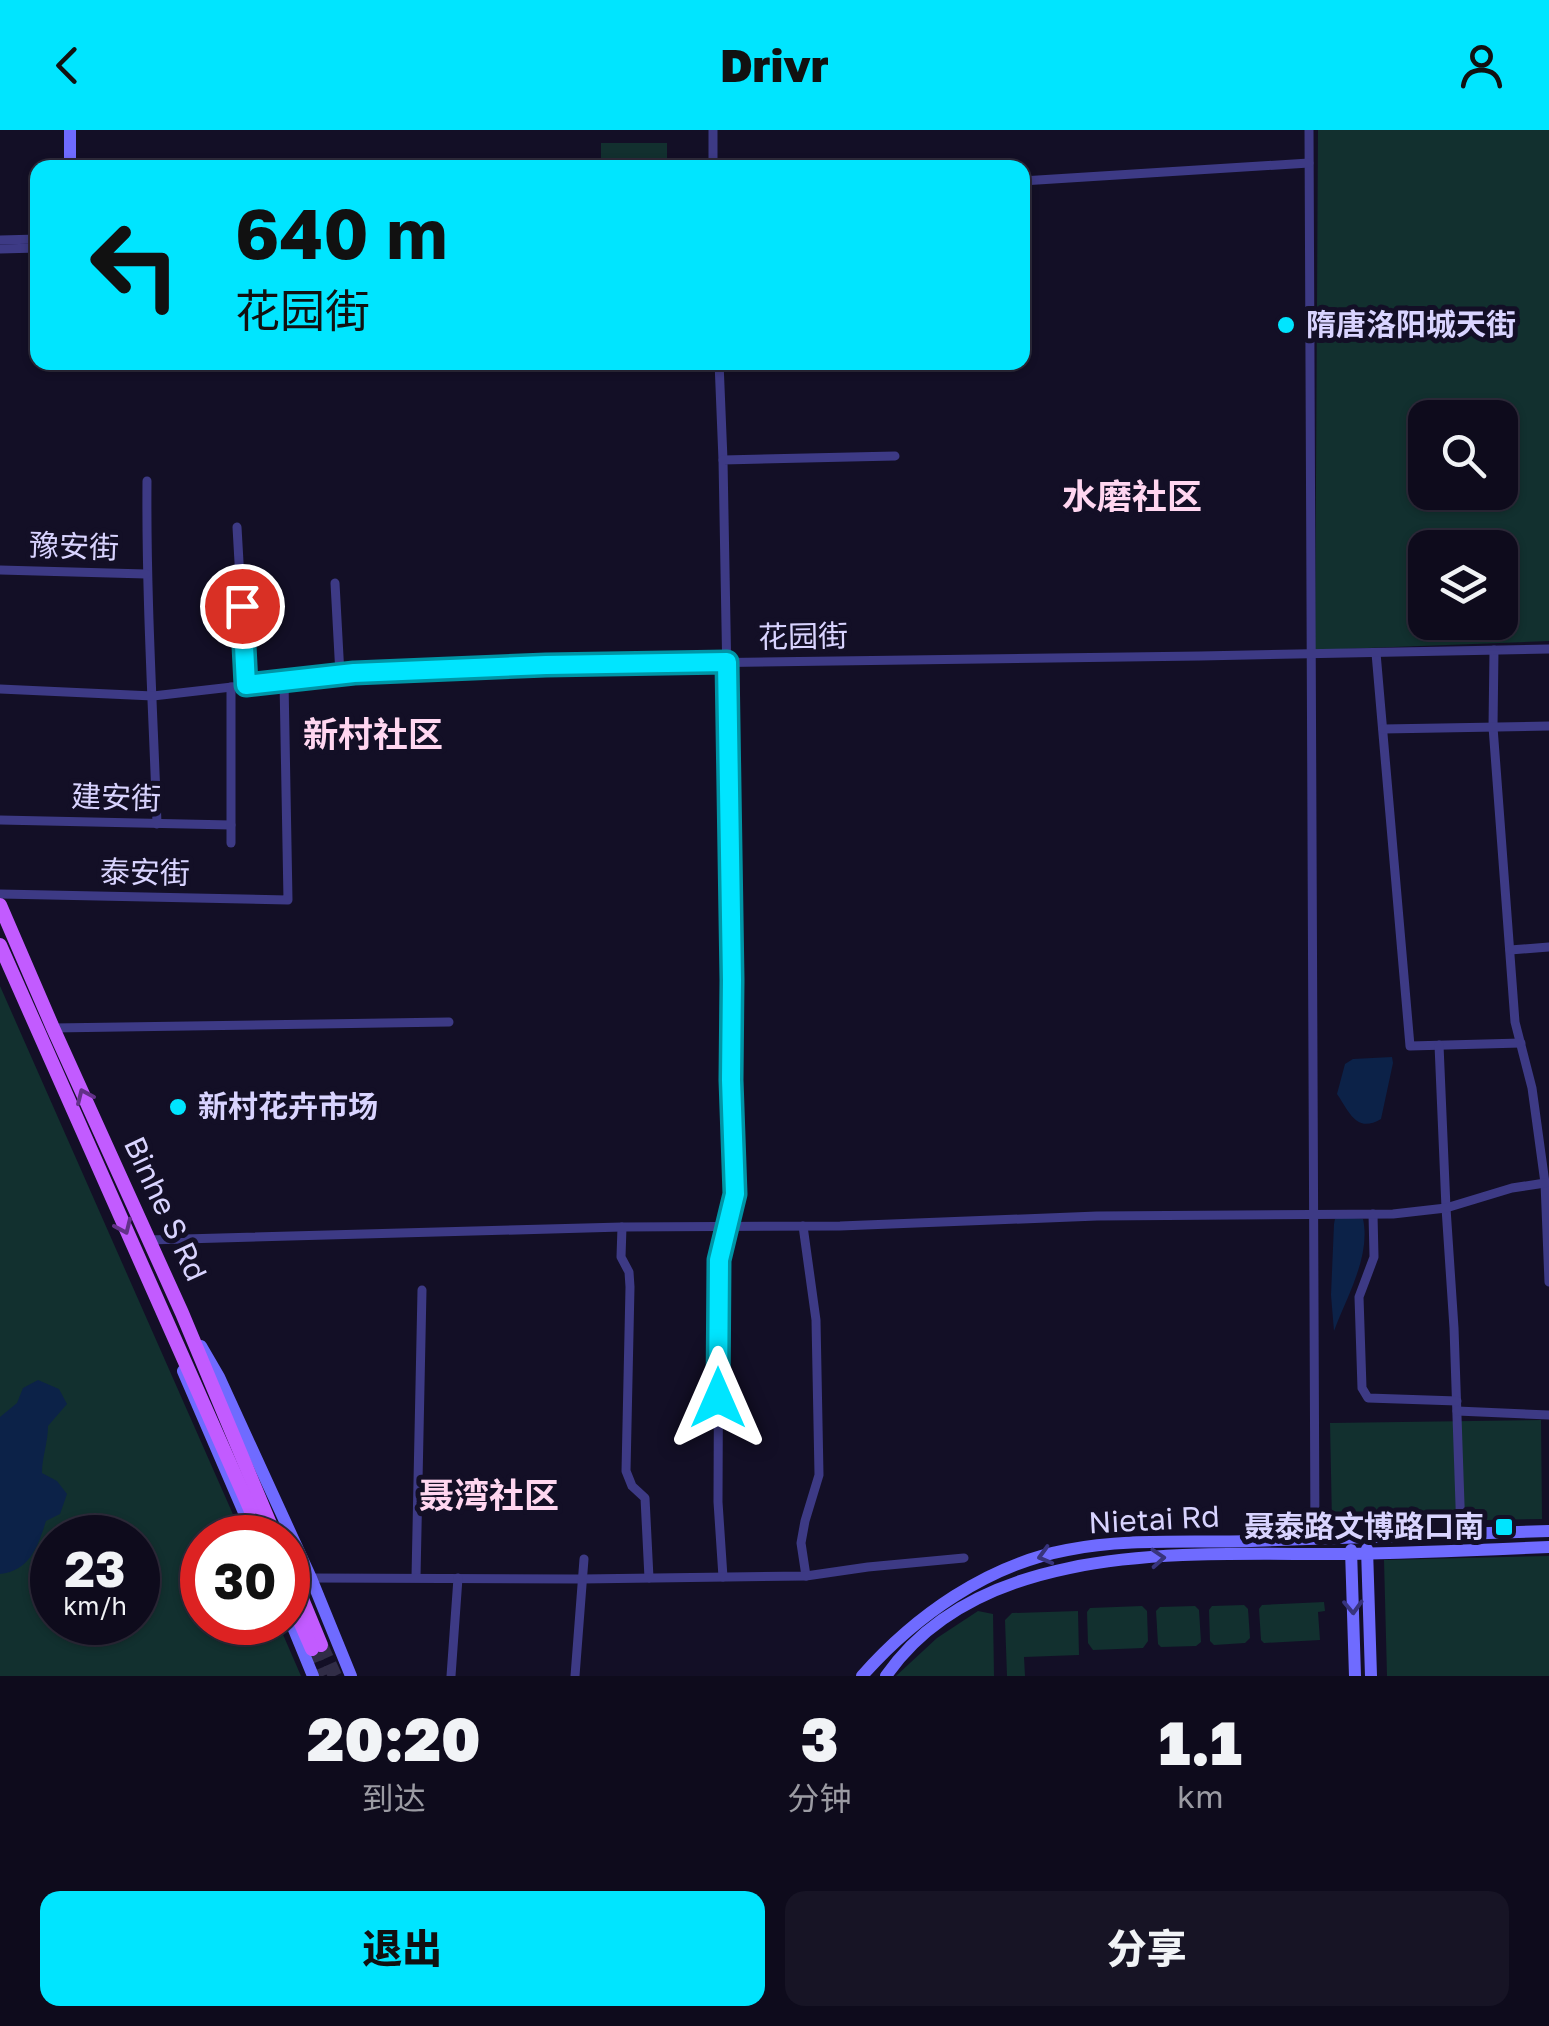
<!DOCTYPE html>
<html lang="zh">
<head>
<meta charset="utf-8">
<style>
  body { margin:0; font-family:"Golos Text","Noto Sans SC",sans-serif; background:#171425; color:#f1f3f6; height:100vh; display:flex; flex-direction:column; font-size:38px; white-space:nowrap }
  * { box-sizing:border-box; margin:0 }
  p { font-size:32px; color:#9b9ba3 }
  .icon { flex:none; width:55px; height:55px; fill:none; stroke:currentColor; stroke-width:2; stroke-linecap:round; stroke-linejoin:round }
  .map { position:relative; height:1546px; overflow:hidden }
  .drawer { display:flex; flex-direction:column; background:#0e0b1c; flex:1 }
  .drawer>* { flex:none }
  .banner { position:absolute; left:30px; top:30px; width:1000px; height:210px; border-radius:20px; box-shadow:0 2px 8px #0004,0 0 0 2px #2e2b3b; background:#00e5ff; color:#111; overflow:hidden }
  .tools { position:absolute; left:1408px; top:270px; display:grid; gap:20px }
  .tools a { display:grid; place-items:center; width:110px; height:110px; border-radius:20px; background:#0e0b1c; box-shadow:0 2px 8px #0004,0 0 0 2px #2e2b3b; font-size:50px }
  .speed { position:absolute; left:30px; top:1385px; display:flex; gap:20px; font-size:50px; font-weight:700; text-align:center }
  .speed>* { display:grid; place-content:center; width:130px; height:130px; border-radius:50%; background:#0e0b1c; box-shadow:0 2px 8px #0004,0 0 0 2px #2e2b3b; line-height:1 }
  .speed small { font-size:25px; font-weight:400 }
  .speed .limit { border:15px solid #d22; background:#fff; color:#111 }
  .pin { position:absolute; display:grid; place-items:center; width:85px; height:85px; color:#fff; margin:-42px; border:5px solid #fff; border-radius:50%; box-shadow:0 2px 10px #0007 }
  .me { position:absolute; width:110px; margin:-55px; rotate:0deg; stroke-linejoin:round; filter:drop-shadow(0 0 8px #0008) }
  .turn { display:flex; align-items:center; gap:35px; height:210px; padding:0 40px; font-size:45px }
  .turn .icon { width:130px; height:130px; stroke-width:2.5 }
  .turn b { display:block; font-size:70px; line-height:85px }
  .eta { display:flex; justify-content:space-evenly; align-items:center; height:170px; text-align:center }
  .eta b { font-size:60px; font-weight:800; line-height:70px }
  .action { display:flex; gap:20px; margin-top:auto; padding:20px 40px }
  .action a { flex:1; height:115px; border-radius:20px; background:#00e5ff; color:#111; font-size:40px; font-weight:800; line-height:115px; text-align:center }
  .action a+a { background:#171425; color:#f1f3f6 }
  header { display:flex; justify-content:space-between; align-items:center; height:130px; padding:0 40px; background:#00e5ff; color:#111; font-size:45px; font-weight:800 }
  .map>svg:first-child { display:block }
</style>
</head>
<body>
<header><svg class="icon" aria-label="back" viewBox="0 0 24 24"><path d="M15 5l-7 7 7 7"/></svg>Drivr<svg class="icon" aria-label="person" viewBox="0 0 24 24"><circle cx="12" cy="8" r="4"/><path d="M4 21q1-7 8-7t8 7"/></svg></header>
<div class="map">
<svg width="1549" height="1546" viewBox="0 0 1549 1546">
  <rect width="100%" height="100%" fill="#130f26"/>
  <!-- green -->
  <g fill="#12302f" fill-rule="evenodd">
    <path d="M1318 0H1549V511L1315 520ZM1425 288H1500V362H1425ZM1425 418H1500V492H1425Z"/>
    <rect x="601" y="13" width="66" height="24"/>
    <path d="M0 856 243 1407 202 1408V1492L278 1493 301 1546H0ZM52 1408H138V1492H52Z"/>
    <polygon points="1541,1290 1542,1389 1332,1393 1330,1293"/>
    <polygon points="1549,1426 1549,1546 1387,1546 1384,1430"/>
    <polygon points="1324,1472 1325,1481 1318,1482 1320,1510 1264,1513 1261,1510 1259,1479 1262,1475"/>
    <polygon points="1244,1475 1248,1479 1250,1508 1245,1513 1214,1515 1210,1511 1209,1480 1212,1476"/>
    <polygon points="1142,1476 1147,1481 1148,1511 1143,1518 1093,1520 1088,1513 1087,1482 1090,1478"/>
    <polygon points="1195,1476 1199,1480 1201,1512 1196,1516 1161,1517 1158,1514 1156,1481 1160,1477"/>
    <polygon points="978,1481 993,1484 994,1546 896,1546 937,1508"/>
    <polygon points="1078,1481 1079,1525 1024,1527 1025,1546 1007,1546 1005,1490 1012,1483"/>
  </g>
  <!-- water -->
  <g fill="#0c2248">
    <path d="M1392 927 1393 933 1381 989C1356 1004 1349 981 1337 964L1345 934 1353 929Z"/>
    <path d="M1340 1087 1363 1089C1371 1126 1347 1166 1334 1201L1331 1165 1334 1094 1335 1089Z"/>
    <path d="M38 1250 59 1259 67 1274 48 1296C48 1313 42 1327 42 1343L57 1351 67 1364 60 1384 46 1391C38 1416 30 1441 0 1444V1287L17 1273 23 1258Z"/>
  </g>
  <g fill="none" stroke-linecap="round" stroke-linejoin="round">
    <!-- primary-tunnel -->
    <g stroke="#312d47" stroke-width="14" stroke-dasharray="14 7" stroke-linecap="butt">
      <polyline points="321,1515 335,1546"/>
      <polyline points="312,1519 323,1546"/>
    </g>
    <!-- street -->
    <g stroke="#3d3a85" stroke-width="9">
      <polyline points="1309,0 1315,1408"/>
      <polyline points="713,38 713,0"/>
      <polyline points="1022,51 1309,33"/>
      <polyline points="0,110 38,109"/>
      <polyline points="0,119 38,118"/>
      <polyline points="719,232 723,330"/>
      <path d="M147 351C146 466 153 580 157 694"/>
      <polyline points="237,397 246,555"/>
      <polyline points="0,440 146,444"/>
      <polyline points="335,453 340,545"/>
      <polyline points="1494,520 1493,597 1515,892 1532,958 1545,1053 1549,1152"/>
      <polyline points="1376,523 1410,916 1521,913"/>
      <polyline points="0,559 153,566 354,543 546,535 1200,526 1549,519"/>
      <polyline points="1383,599 1549,596"/>
      <polyline points="0,690 231,695"/>
      <polyline points="231,713 231,557"/>
      <polyline points="0,764 288,770 284,551"/>
      <polyline points="1510,820 1549,817"/>
      <polyline points="53,898 449,892"/>
      <polyline points="1439,915 1446,1078 1454,1198 1461,1404"/>
      <polyline points="1373,1084 1374,1127 1359,1167 1362,1258 1368,1268 1457,1271"/>
      <polyline points="803,1096 816,1190 819,1345 805,1391 801,1413 806,1446"/>
      <polyline points="622,1097 621,1127 629,1142 630,1157 626,1341 632,1356 645,1368 649,1448"/>
      <polyline points="148,1110 622,1097 840,1096 1097,1086 1393,1084 1446,1078 1512,1058 1545,1053"/>
      <polyline points="1457,1281 1549,1285"/>
      <polyline points="416,1447 422,1160"/>
      <polyline points="723,1447 718,1372 719,1130 735,1063 731,951 733,880 723,330 895,326"/>
      <polyline points="311,1448 582,1449 806,1446 868,1437 964,1428"/>
      <polyline points="451,1546 458,1448"/>
      <polyline points="575,1546 584,1429"/>
    </g>
    <!-- secondary -->
    <g stroke="#6f6bff" stroke-width="12">
      <polyline points="70,38 70,0"/>
      <polyline points="201,1216 219,1247 311,1448 351,1546"/>
      <polyline points="183,1241 255,1408"/>
      <polyline points="1367,1419 1371,1546"/>
      <polyline points="1351,1420 1355,1546"/>
      <polyline points="288,1485 313,1546"/>
      <path d="M862 1546C915 1486 987 1435 1067 1420 1127 1408 1190 1413 1251 1411 1350 1408 1450 1404 1549 1401"/>
      <path d="M886 1546C982 1407 1196 1425 1344 1424 1412 1423 1481 1420 1549 1417"/>
    </g>
    <!-- primary -->
    <g stroke="#c25bff" stroke-width="14">
      <polyline points="0,775 53,898 182,1183 276,1408"/>
      <polyline points="0,815 263,1408"/>
      <polyline points="288,1435 321,1515"/>
      <polyline points="288,1464 312,1519"/>
    </g>
  </g>
  <!-- one-way arrows -->
  <defs><path id="oneway-chevron" d="M-2-3.5L2.5 0L-2 3.5" fill="none" stroke-width="1.6" stroke-linecap="round" stroke-linejoin="round" transform="scale(2.5)"/></defs>
  <g stroke="#623188">
    <use href="#oneway-chevron" transform="translate(84 966) rotate(-114)"/>
    <use href="#oneway-chevron" transform="translate(124 1097) rotate(66)"/>
  </g>
  <g stroke="#38347d">
    <use href="#oneway-chevron" transform="translate(1045 1426) rotate(164)"/>
    <use href="#oneway-chevron" transform="translate(1158 1428) rotate(-4)"/>
    <use href="#oneway-chevron" transform="translate(1353 1477) rotate(88)"/>
  </g>
  <g fill="none" stroke-linecap="round" stroke-linejoin="round">
    <!-- route casing -->
    <g stroke="#0095a6" stroke-width="25">
      <polyline id="route" points="242,476 246,555 354,543 546,535 727,532 732,850 731,950 735,1064 719,1130 718,1268"/>
    </g>
    <!-- route -->
    <use href="#route" stroke="#00e5ff" stroke-width="18"/>
  </g>
  <!-- markers -->
  <g fill="#00e5ff" stroke="#130f26" stroke-width="4">
    <circle cx="1286" cy="195" r="10"/>
    <circle cx="178" cy="977" r="10"/>
    <rect x="1494" y="1387" width="20" height="20" rx="5"/>
  </g>
  <g text-anchor="middle" stroke-width="10" stroke-linejoin="round" paint-order="stroke">
    <!-- poi labels -->
    <g font-size="30" font-weight="bold" fill="#d9d4ff" stroke="#130f26" text-anchor="start">
      <text x="1306" y="205">隋唐洛阳城天街</text>
      <text x="198" y="987">新村花卉市场</text>
      <text x="1484" y="1407" text-anchor="end">聂泰路文博路口南</text>
    </g>
    <!-- street labels -->
    <g font-size="30" fill="#d9d4ff" stroke="#130f26">
      <text transform="translate(74 417) rotate(2)" y="10">豫安街</text>
      <text transform="translate(803 507) rotate(-1)" y="10">花园街</text>
      <text transform="translate(116 668) rotate(2)" y="10">建安街</text>
      <text transform="translate(145 743) rotate(1)" y="10">泰安街</text>
      <text transform="translate(165 1079) rotate(65)" y="10">Binhe S Rd</text>
      <text transform="translate(1154 1390) rotate(-3)" y="10">Nietai Rd</text>
    </g>
    <!-- quarter labels -->
    <g font-size="35" font-weight="bold" fill="#ffd6f0" stroke="#130f26">
      <text x="1132" y="379">水磨社区</text>
      <text x="373" y="617">新村社区</text>
      <text x="489" y="1378">聂湾社区</text>
    </g>
  </g>
</svg>
<div class="tools">
<a><svg class="icon" aria-label="search" viewBox="0 0 24 24"><circle cx="10" cy="10" r="6"/><path d="M15 15l6 6"/></svg></a>
<a><svg class="icon" aria-label="layers" viewBox="0 0 24 24"><path d="M12 4l9 5-9 5-9-5zM3 14l9 5 9-5"/></svg></a>
</div>
<div class="speed"><div>23<small>km/h</small></div><div class="limit">30</div></div>
<div class="pin" style="left:242px;top:476px;background:#d93025"><svg class="icon" aria-label="arrive" viewBox="0 0 24 24"><path d="M6 21V4h12l-3 4 3 4H6"/></svg></div>
<svg class="me" style="left:718px;top:1268px" viewBox="-20 -20 40 40"><path d="M0-17L14 15 0 8-14 15z" fill="#00e5ff" stroke="#fff" stroke-width="4"/></svg>
<div class="banner">
<div class="turn"><svg class="icon" aria-label="left" viewBox="0 0 24 24"><path d="M17 20v-9H6M10 6l-5 5 5 5"/></svg><div><b>640 m</b>花园街</div></div>
</div>
</div>
<section class="drawer">
<div class="eta">
<div><b>20:20</b><p>到达</p></div>
<div><b>3</b><p>分钟</p></div>
<div><b>1.1</b><p>km</p></div>
</div>
<div class="action"><a>退出</a><a>分享</a></div>
</section>
</body>
</html>
